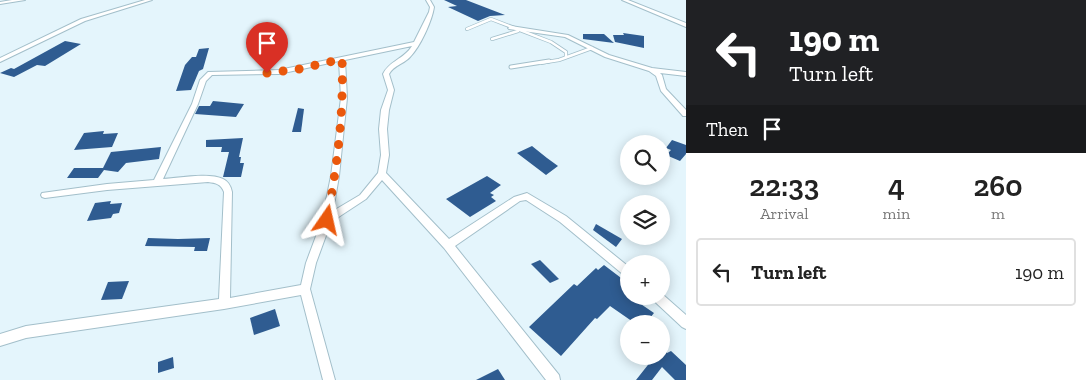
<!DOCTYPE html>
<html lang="en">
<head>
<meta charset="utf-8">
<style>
  body { margin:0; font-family:"Zilla Slab",serif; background:#f2f2f2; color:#222; height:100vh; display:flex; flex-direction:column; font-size:19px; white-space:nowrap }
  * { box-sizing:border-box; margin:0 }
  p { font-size:16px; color:#767676 }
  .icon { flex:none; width:28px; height:28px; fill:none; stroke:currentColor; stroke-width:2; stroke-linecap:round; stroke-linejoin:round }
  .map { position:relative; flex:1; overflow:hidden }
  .drawer { display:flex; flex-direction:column; background:#fff; width:400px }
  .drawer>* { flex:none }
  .top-card { background:#202124; color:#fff; overflow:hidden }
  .tools { position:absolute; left:620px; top:135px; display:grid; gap:10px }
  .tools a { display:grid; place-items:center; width:50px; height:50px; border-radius:50%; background:#fff; box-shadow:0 2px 12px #0003; font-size:25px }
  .pin { position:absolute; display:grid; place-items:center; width:42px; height:42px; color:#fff; margin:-51px -21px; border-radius:50% 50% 50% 0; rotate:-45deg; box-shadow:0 0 5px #0007 }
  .pin .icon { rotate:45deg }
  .me { position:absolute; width:55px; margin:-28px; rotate:11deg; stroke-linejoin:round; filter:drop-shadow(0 0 4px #0008) }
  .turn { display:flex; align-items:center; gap:18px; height:105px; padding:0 20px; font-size:22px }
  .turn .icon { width:65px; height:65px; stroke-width:2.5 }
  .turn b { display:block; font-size:35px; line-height:42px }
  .then { display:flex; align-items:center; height:48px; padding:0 20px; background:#0003; gap:10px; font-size:19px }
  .eta { display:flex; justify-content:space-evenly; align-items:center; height:85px; text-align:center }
  .eta b { font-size:30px; font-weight:600; line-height:35px }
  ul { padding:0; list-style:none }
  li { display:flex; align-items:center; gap:15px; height:68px; margin:0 10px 8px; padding:0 10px; border:2px solid #e0e0e0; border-radius:5px }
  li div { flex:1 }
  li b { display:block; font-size:19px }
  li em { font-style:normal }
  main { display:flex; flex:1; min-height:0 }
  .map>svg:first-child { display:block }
</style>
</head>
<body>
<main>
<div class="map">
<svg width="686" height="380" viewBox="0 0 686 380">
  <rect width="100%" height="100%" fill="#e4f5fc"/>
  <!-- building -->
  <g fill="#2f5c91">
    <polygon points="444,0 466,0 505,15 490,16 478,21 448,7 457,6"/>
    <polygon points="623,33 644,36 644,48 615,42 613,35 624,35"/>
    <polygon points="583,34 604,34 614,43 583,39"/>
    <polygon points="65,41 81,44 45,66 37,65 14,77 0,73 11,68 14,69"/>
    <polygon points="209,48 203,69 199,71 191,90 176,91 185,65 192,57 196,57 199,49"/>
    <polygon points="213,101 244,104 236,117 195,114 199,106 210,106"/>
    <polygon points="298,108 304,109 301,132 292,132"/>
    <polygon points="104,131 103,134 118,133 112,147 74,150 84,133"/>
    <polygon points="243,138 239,157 241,157 240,163 244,163 241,177 223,177 229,152 221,152 222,147 206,147 206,140"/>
    <polygon points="672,140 686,145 686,154 680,161 666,155 671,150 666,148"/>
    <polygon points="532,146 547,158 558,166 546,175 517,153"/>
    <polygon points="161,147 159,159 126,163 118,172 104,170 98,178 67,178 74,168 103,168 111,152"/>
    <polygon points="487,176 501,185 490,193 494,195 491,197 496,201 470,217 446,199"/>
    <polygon points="111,201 110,204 122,203 119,213 113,214 111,218 87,221 95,203"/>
    <polygon points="596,224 622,239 616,247 593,230"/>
    <polygon points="148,238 178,239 210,238 207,251 194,251 195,247 145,246"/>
    <polygon points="540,260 559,279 550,283 531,264"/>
    <polygon points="604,265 629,284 629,296 654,313 645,324 636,324 610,306 597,319 595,318 561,356 529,327 574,284 577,286 596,268 598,270"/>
    <polygon points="129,281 122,299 101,300 108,282"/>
    <polygon points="275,309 280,326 254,335 250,318"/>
    <polygon points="661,347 667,353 671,351 686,365 686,380 675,380 662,367 652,380 636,380 655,356 661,356"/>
    <polygon points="173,357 174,368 158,373 158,362"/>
    <polygon points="498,369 505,380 476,380"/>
  </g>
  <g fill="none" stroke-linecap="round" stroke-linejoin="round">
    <!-- service-far1 casing -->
    <g stroke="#a3bfca" stroke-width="4">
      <g id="service-far1">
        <polyline points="467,29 491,19 551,42 566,52 566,57"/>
        <polyline points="492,39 518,31"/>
        <polyline points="540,63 559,60 592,48"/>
      </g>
    </g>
    <!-- service casing -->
    <g stroke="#a3bfca" stroke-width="5">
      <polyline id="service" points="511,67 549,61"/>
    </g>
    <!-- minor casing -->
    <g stroke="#a3bfca" stroke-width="2">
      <g id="minor">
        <polygon points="12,0 25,0 0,4 0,2"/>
        <polygon points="145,0 152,0 85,21 0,62 0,58 81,19"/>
        <path d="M426 0H430L434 7C432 21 420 47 410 57 404 64 394 65 389 74L394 90 389 110 387 129 389 155 386 173 449 239 514 197 527 193 566 216 629 267V278L625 276 560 222 526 200 520 201 455 246 559 375 560 380H546L444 248 382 180 366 199 331 222 316 263 310 289 335 380H323L301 295 224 309 26 338 0 346V334L26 326 219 299 224 192C221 184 216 183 208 182L107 190 45 198 42 197 41 195 42 193 107 184 154 180 192 104 200 80 208 72 279 70 414 42 429 12 430 7ZM412 46C404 59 389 61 383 74L388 90 381 110 379 129 381 155 378 173 360 195 333 211 339 176 347 98 345 60ZM339 61 341 98 331 176 322 220 306 263 301 285 230 298 232 192C231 187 229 182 223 179 210 172 178 178 163 179L198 104 206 81 212 75 279 74Z"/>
        <polygon points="622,0 628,0 686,23 686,27"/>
        <polygon points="511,26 568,35 609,55 652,68 686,72 686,76 660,73 662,75 666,89 686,110 686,116 683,116 661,91 656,76 649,71 605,57 565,37 509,29 508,28"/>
        <polygon points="661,293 686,315 686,329 682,327 653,300 652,296 661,296"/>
      </g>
    </g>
    <!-- service-far1 -->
    <use href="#service-far1" stroke="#fff" stroke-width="2.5"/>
    <!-- service -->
    <use href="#service" stroke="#fff" stroke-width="3"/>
    <!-- minor -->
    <use href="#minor" fill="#fff" fill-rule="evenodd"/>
  </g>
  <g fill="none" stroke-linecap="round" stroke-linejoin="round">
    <!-- route -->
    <path stroke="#ea580c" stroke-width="9" stroke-dasharray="0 16.2" d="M267 73 299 69 342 59C344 114 337 167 327 220"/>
  </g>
</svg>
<div class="tools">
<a><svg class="icon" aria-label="search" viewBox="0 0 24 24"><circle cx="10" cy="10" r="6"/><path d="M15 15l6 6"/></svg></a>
<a><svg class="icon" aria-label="layers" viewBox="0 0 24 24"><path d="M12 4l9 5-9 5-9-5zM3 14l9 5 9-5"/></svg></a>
<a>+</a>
<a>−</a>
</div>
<div class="pin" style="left:267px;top:73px;background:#d93025"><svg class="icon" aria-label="arrive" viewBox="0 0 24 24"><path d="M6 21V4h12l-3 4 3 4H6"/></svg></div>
<svg class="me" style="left:327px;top:220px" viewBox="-20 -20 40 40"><path d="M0-17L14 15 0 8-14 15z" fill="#ea580c" stroke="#fff" stroke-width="4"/></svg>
</div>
<section class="drawer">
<div class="top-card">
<div class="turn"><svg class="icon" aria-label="left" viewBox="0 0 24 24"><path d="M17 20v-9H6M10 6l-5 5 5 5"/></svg><div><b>190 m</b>Turn left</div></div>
<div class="then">Then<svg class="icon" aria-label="arrive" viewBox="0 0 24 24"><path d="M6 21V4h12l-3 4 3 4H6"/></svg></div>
</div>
<div class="eta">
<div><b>22:33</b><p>Arrival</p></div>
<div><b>4</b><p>min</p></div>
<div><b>260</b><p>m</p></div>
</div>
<ul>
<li><svg class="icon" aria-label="left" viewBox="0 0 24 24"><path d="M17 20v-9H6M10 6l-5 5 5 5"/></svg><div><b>Turn left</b></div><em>190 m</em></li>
</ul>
</section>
</main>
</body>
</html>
